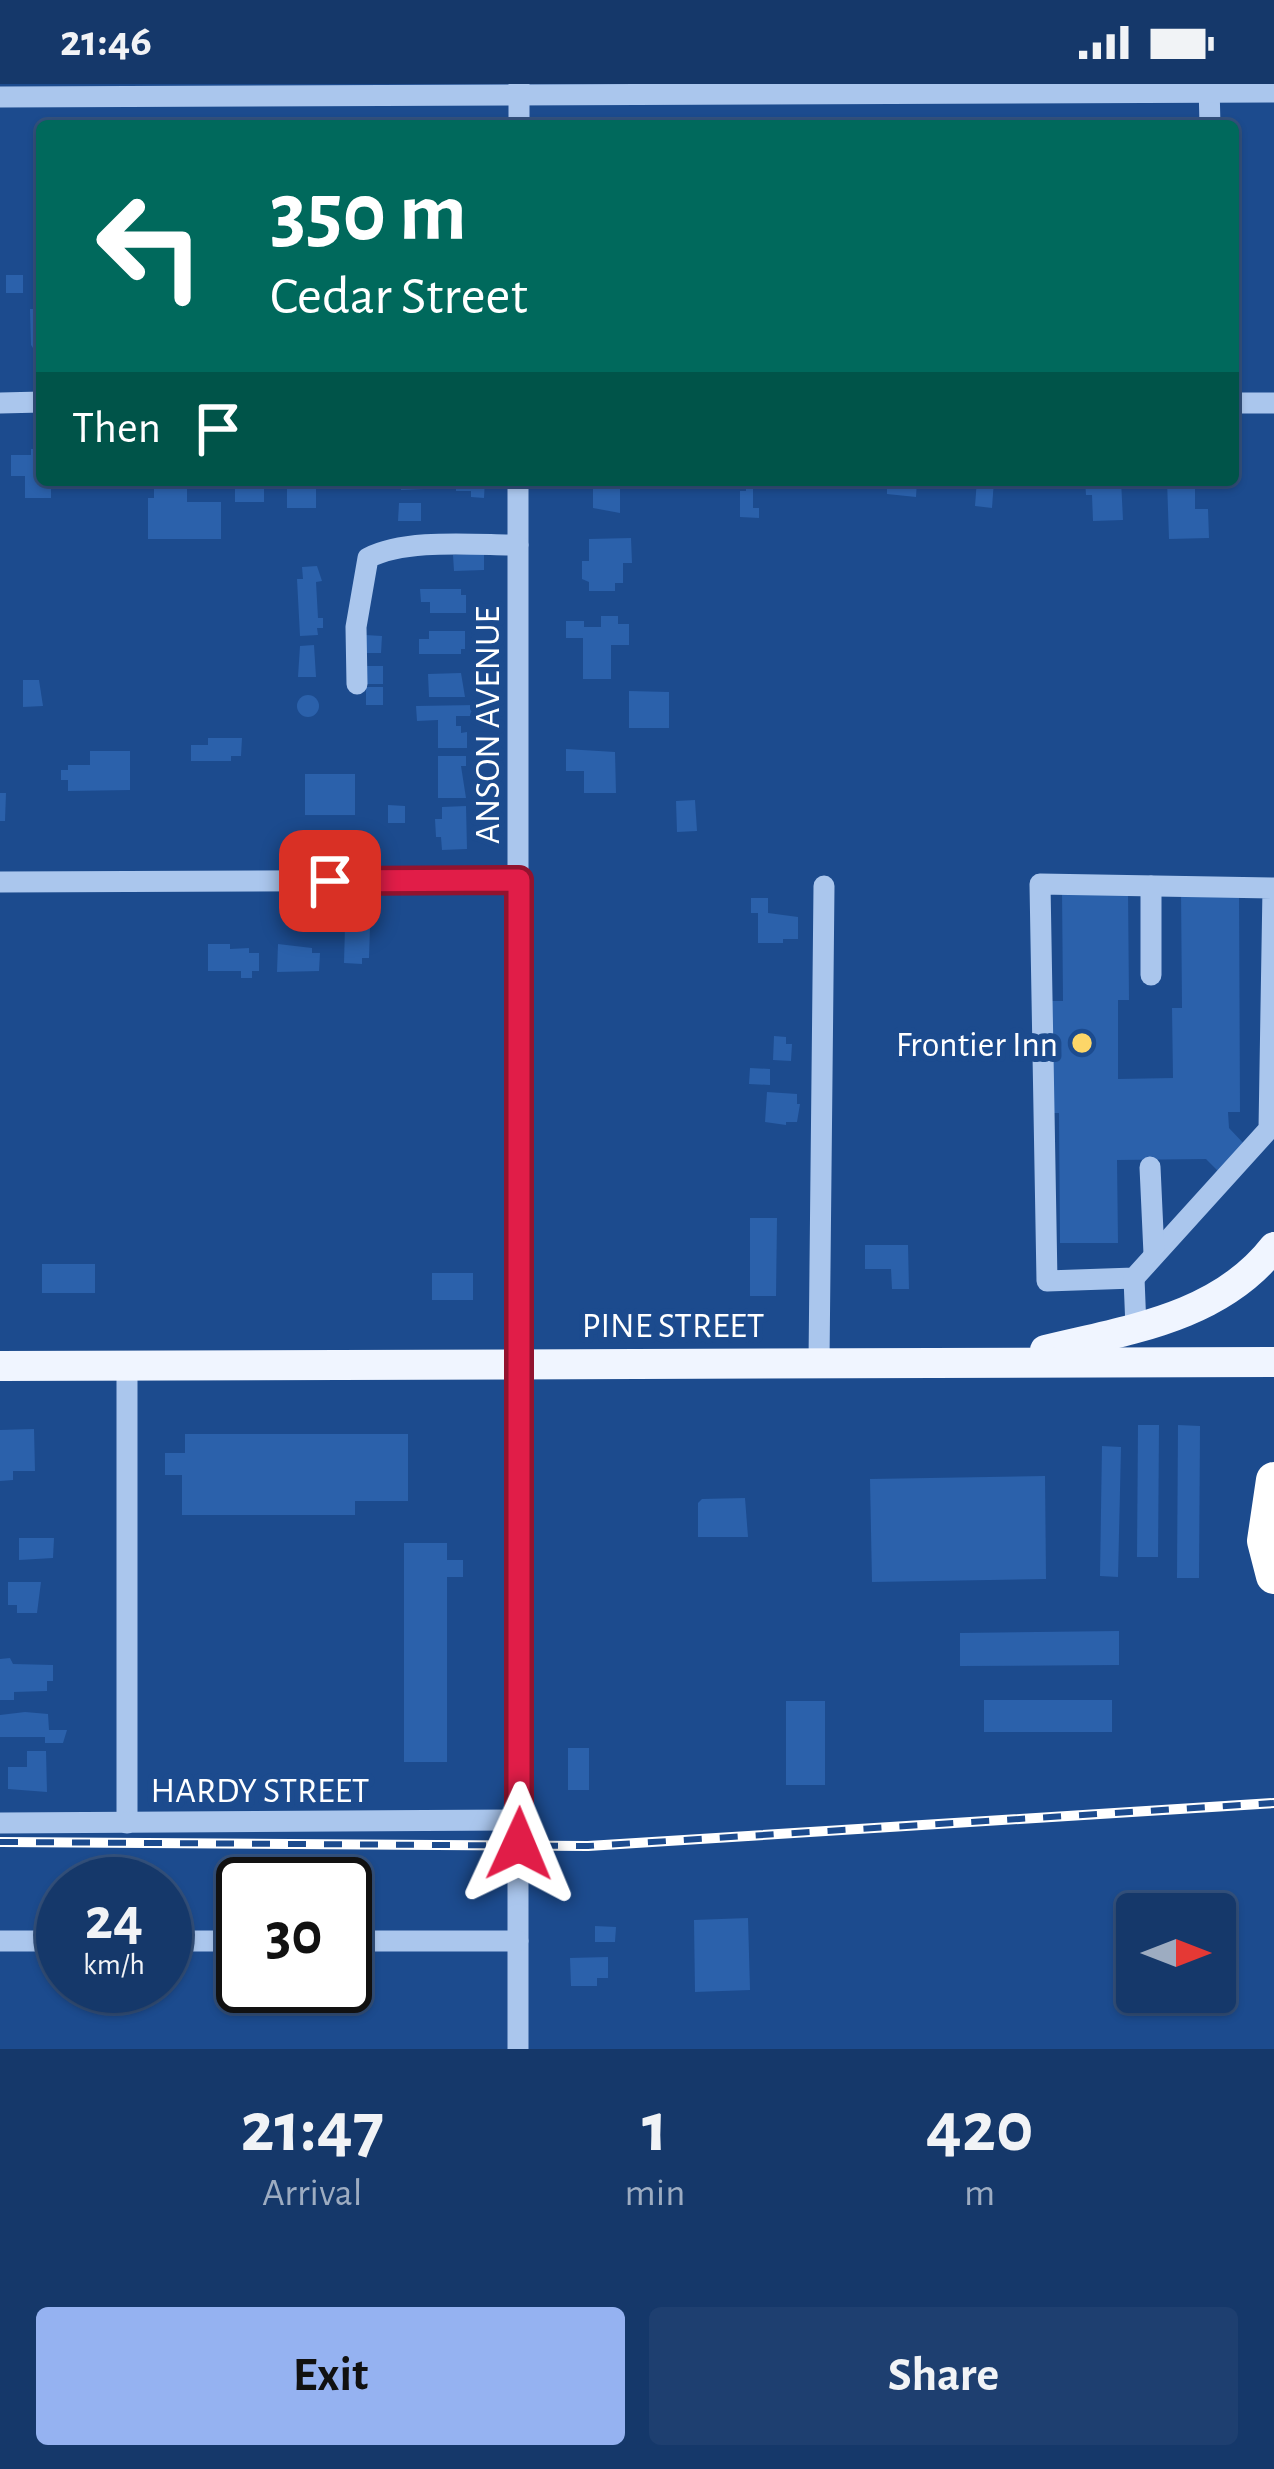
<!DOCTYPE html>
<html lang="en">
<head>
<meta charset="utf-8">
<style>
  body { margin:0; font-family:"Alegreya Sans",sans-serif; background:#1e3f70; color:#f1f3f6; height:100vh; display:flex; flex-direction:column; font-size:45px; white-space:nowrap }
  * { box-sizing:border-box; margin:0 }
  p { font-size:39px; color:#9dacc1 }
  .icon { flex:none; width:66px; height:66px; fill:none; stroke:currentColor; stroke-width:2; stroke-linecap:round; stroke-linejoin:round }
  .map { position:relative; height:1965px; overflow:hidden }
  .sheet { display:flex; flex-direction:column; background:#15386a; flex:1 }
  .sheet>* { flex:none }
  .banner { position:absolute; left:36px; top:36px; width:1203px; height:366px; border-radius:12px; box-shadow:0 3px 9px #0004,0 0 0 3px #34527e; background:#00695c; color:#fff; overflow:hidden }
  .needle { width:78px; rotate:90deg }
  .buttons { position:absolute; left:1116px; top:1809px; display:grid; gap:24px }
  .buttons a { display:grid; place-items:center; width:120px; height:120px; border-radius:12px; background:#15386a; box-shadow:0 3px 9px #0004,0 0 0 3px #34527e; font-size:60px }
  .speed { position:absolute; left:36px; top:1773px; display:flex; gap:24px; font-size:60px; font-weight:700; text-align:center }
  .speed>* { display:grid; place-content:center; width:156px; height:156px; border-radius:50%; background:#15386a; box-shadow:0 3px 9px #0004,0 0 0 3px #34527e; line-height:1 }
  .speed small { font-size:30px; font-weight:400 }
  .speed .limit { border:6px solid #111; border-radius:18px; background:#fff; color:#111 }
  .pin { position:absolute; display:grid; place-items:center; width:102px; height:102px; color:#fff; margin:-51px; border-radius:24px; box-shadow:0 6px 18px #0006 }
  .me { position:absolute; width:132px; margin:-66px; rotate:1deg; stroke-linejoin:round; filter:drop-shadow(0 0 9px #0008) }
  .turn { display:flex; align-items:center; gap:42px; height:252px; padding:0 36px; font-size:54px }
  .turn .icon { width:156px; height:156px; stroke-width:2.5 }
  .turn b { display:block; font-size:84px; line-height:102px }
  .then { display:flex; align-items:center; height:114px; padding:0 36px; background:#0003; gap:24px; font-size:45px }
  .eta { display:flex; justify-content:space-evenly; align-items:center; height:204px; text-align:center }
  .eta b { font-size:72px; font-weight:600; line-height:84px }
  .primary-button { display:flex; gap:24px; margin-top:auto; padding:24px 36px }
  .primary-button a { flex:1; height:138px; border-radius:12px; background:#95b2f1; color:#111; font-size:48px; font-weight:600; line-height:138px; text-align:center }
  .primary-button a+a { background:#1e3f70; color:#f1f3f6 }
  .status { display:flex; justify-content:space-between; align-items:center; height:84px; padding:0 60px; background:#15386a; direction:ltr }
  .status svg { height:33px; fill:currentColor }
  .map>svg:first-child { display:block }
</style>
</head>
<body>
<div class="status"><b>21:46</b><svg viewBox="0 0 49 12"><path d="M0 12V9h3v3zM5 12V6h3v6zM10 12V3h3v9zM15 12V0h3v12zM26 1h20v11H26zM47 4h2v5h-2z"/></svg></div>
<div class="map">
<svg width="1274" height="1965" viewBox="0 0 1274 1965">
  <rect width="100%" height="100%" fill="#1c4b8e"/>
  <!-- building -->
  <g fill="#2b61ab">
    <rect x="6" y="191" width="17" height="18"/>
    <polygon points="30,225 42,225 42,266 35,267 31,261"/>
    <polygon points="31,365 42,365 42,396 51,396 51,414 25,414 25,392 11,392 11,371 31,371"/>
    <polygon points="154,396 187,396 187,418 221,418 221,455 148,455 148,414 154,414"/>
    <rect x="235" y="396" width="29" height="22"/>
    <rect x="287" y="396" width="29" height="28"/>
    <polygon points="401,396 424,396 424,405 401,406"/>
    <polygon points="456,396 485,396 484,414 471,413 471,407 456,407"/>
    <polygon points="593,396 632,396 632,402 620,402 620,429 593,424"/>
    <polygon points="887,396 917,396 916,413 887,410"/>
    <polygon points="977,396 994,396 992,424 975,422"/>
    <polygon points="1085,396 1121,396 1123,436 1093,437 1092,411 1086,411"/>
    <polygon points="1167,396 1195,396 1195,425 1208,425 1209,454 1169,455"/>
    <polygon points="746,403 753,403 753,424 759,424 759,434 740,433 740,407 746,407"/>
    <polygon points="399,419 421,419 421,437 398,437"/>
    <polygon points="631,454 632,479 623,479 623,499 615,499 615,507 589,507 589,498 582,495 582,477 589,477 589,455"/>
    <polygon points="484,469 484,486 454,487 453,471"/>
    <polygon points="317,482 322,497 316,498 318,534 323,534 323,544 317,544 318,551 300,552 297,495 303,495 302,483"/>
    <polygon points="420,505 461,505 461,511 466,511 466,529 430,529 430,518 421,518"/>
    <polygon points="601,532 618,532 618,540 629,540 629,561 611,561 611,595 583,595 583,554 566,554 566,537 584,537 584,543 601,543"/>
    <polygon points="429,547 465,547 465,565 461,565 461,570 419,570 419,555 429,555"/>
    <polygon points="365,551 382,552 381,569 365,569"/>
    <polygon points="314,561 316,593 298,593 300,562"/>
    <rect x="366" y="582" width="17" height="18"/>
    <polygon points="461,589 465,613 429,613 428,590"/>
    <polygon points="23,596 39,596 43,622 23,623"/>
    <rect x="366" y="603" width="17" height="18"/>
    <polygon points="629,607 669,608 669,644 629,644"/>
    <circle cx="308" cy="622" r="11"/>
    <polygon points="476,621 476,632 456,632 456,642 461,642 461,649 467,648 467,664 438,664 438,636 417,637 416,622"/>
    <polygon points="208,654 242,654 241,672 231,672 231,677 191,677 191,661 208,661"/>
    <polygon points="566,665 615,668 616,709 584,709 584,687 566,687"/>
    <polygon points="90,667 130,667 130,706 68,707 68,696 61,696 61,686 68,686 68,681 90,681"/>
    <polygon points="438,672 466,672 466,682 461,682 466,714 438,714"/>
    <rect x="305" y="690" width="50" height="41"/>
    <polygon points="0,709 6,709 5,737 0,737"/>
    <polygon points="695,716 697,747 677,748 676,717"/>
    <polygon points="388,721 405,722 405,739 388,739"/>
    <polygon points="466,722 467,765 442,766 441,753 436,753 435,735 442,735 442,723"/>
    <polygon points="1239,805 1240,1028 1228,1028 1229,1044 1246,1062 1220,1089 1206,1075 1117,1076 1118,1159 1060,1159 1059,1029 1047,1029 1046,917 1063,917 1062,806 1128,806 1129,916 1118,916 1118,995 1173,994 1172,924 1182,924 1181,806"/>
    <polygon points="751,814 768,814 768,829 798,833 798,855 783,855 783,859 758,859 758,829 751,829"/>
    <polygon points="345,842 370,843 369,874 362,874 362,880 344,879"/>
    <polygon points="208,860 230,860 230,865 249,864 249,869 259,869 259,887 252,887 252,894 241,894 241,887 208,887"/>
    <polygon points="278,860 312,864 312,869 320,869 319,887 277,888"/>
    <polygon points="774,952 786,953 786,960 792,960 791,977 773,976"/>
    <polygon points="750,984 770,985 770,1001 749,1000"/>
    <polygon points="767,1008 797,1010 797,1020 800,1020 797,1038 786,1038 786,1041 765,1038"/>
    <polygon points="750,1134 777,1134 776,1212 750,1212"/>
    <polygon points="865,1161 908,1161 909,1205 892,1205 891,1185 865,1185"/>
    <rect x="42" y="1180" width="53" height="29"/>
    <rect x="432" y="1189" width="41" height="27"/>
    <polygon points="1138,1341 1159,1341 1158,1473 1137,1473"/>
    <polygon points="1178,1341 1200,1342 1199,1494 1177,1494"/>
    <polygon points="34,1345 35,1387 13,1387 13,1396 0,1397 0,1346"/>
    <polygon points="185,1350 408,1350 408,1417 355,1417 355,1431 182,1431 182,1391 165,1391 165,1369 185,1369"/>
    <polygon points="1102,1362 1121,1363 1118,1493 1100,1492"/>
    <polygon points="1045,1392 1046,1495 872,1498 870,1395"/>
    <polygon points="745,1414 748,1453 698,1453 698,1419 702,1415"/>
    <polygon points="19,1454 54,1454 53,1474 19,1476"/>
    <polygon points="404,1459 447,1459 447,1476 463,1476 463,1493 447,1493 447,1678 404,1678"/>
    <polygon points="8,1498 41,1498 37,1529 17,1529 17,1521 8,1521"/>
    <polygon points="1119,1547 1119,1581 960,1582 960,1549"/>
    <polygon points="10,1574 13,1580 53,1581 53,1597 47,1597 47,1607 14,1608 14,1616 0,1616 0,1575"/>
    <rect x="984" y="1616" width="128" height="32"/>
    <rect x="786" y="1617" width="39" height="84"/>
    <polygon points="25,1628 48,1630 49,1646 67,1646 63,1659 45,1659 45,1653 0,1653 0,1631"/>
    <rect x="568" y="1664" width="21" height="42"/>
    <polygon points="27,1667 46,1667 47,1708 8,1705 8,1683 27,1683"/>
    <polygon points="748,1834 750,1906 695,1908 694,1836"/>
    <polygon points="595,1842 616,1843 615,1858 595,1858"/>
    <polygon points="608,1873 608,1894 597,1894 597,1902 571,1902 570,1874"/>
  </g>
  <g fill="none" stroke-linecap="round" stroke-linejoin="round">
    <!-- minor -->
    <g stroke="#aac6ed" stroke-width="21">
      <polyline points="1209,0 1210,42"/>
      <polyline points="0,13 1274,8"/>
      <polyline points="519,42 519,1"/>
      <polyline points="0,319 42,318"/>
      <polyline points="1233,319 1274,319"/>
      <polyline points="518,396 518,1965"/>
      <path d="M357 600 356 543 368 474C406 454 475 461 518 461"/>
      <polyline points="0,798 519,796"/>
      <polygon points="1040,800 1273,804 1269,1045 1134,1194 1047,1197"/>
      <polyline points="1151,802 1151,891"/>
      <polyline points="1150,1083 1154,1170"/>
      <polyline points="1134,1194 1136,1244"/>
      <polyline points="819,1278 824,802"/>
      <polyline points="127,1282 127,1739"/>
      <polyline points="0,1739 520,1736"/>
      <polyline points="0,1857 63,1857"/>
      <polyline points="165,1857 243,1857"/>
      <polyline points="345,1857 518,1857"/>
    </g>
    <!-- major -->
    <g stroke="#f0f5ff" stroke-width="30">
      <path d="M1045 1266C1127 1246 1219 1234 1274 1163"/>
      <polyline points="0,1282 1274,1278"/>
    </g>
    <!-- highway -->
    <polyline stroke="#fff" stroke-width="36" points="1274,1396 1265,1457 1274,1492"/>
    <!-- rail casing -->
    <g stroke="#fff" stroke-width="10">
      <polyline id="rail" points="0,1758 588,1762 1274,1719"/>
    </g>
    <!-- rail -->
    <use href="#rail" stroke="#1c4b8e" stroke-width="6" stroke-dasharray="18" stroke-linecap="butt"/>
  </g>
  <g fill="none" stroke-linecap="round" stroke-linejoin="round">
    <!-- route casing -->
    <g stroke="#92132f" stroke-width="30">
      <polyline id="route" points="330,797 519,796 519,1760"/>
    </g>
    <!-- route -->
    <use href="#route" stroke="#e11d48" stroke-width="21"/>
  </g>
  <!-- markers -->
  <circle fill="#fdd668" stroke="#1c4b8e" stroke-width="4.5" cx="1082" cy="959" r="12"/>
  <g text-anchor="middle" stroke-width="12" stroke-linejoin="round" paint-order="stroke">
    <!-- street labels -->
    <g font-size="36" fill="#fff" stroke="#1c4b8e">
      <text transform="translate(486 641) rotate(-90)" y="13">ANSON AVENUE</text>
      <text x="673" y="1253">PINE STREET</text>
      <text x="260" y="1718">HARDY STREET</text>
    </g>
    <!-- poi labels -->
    <g font-size="36" fill="#fff" stroke="#1c4b8e" text-anchor="end">
      <text x="1058" y="972">Frontier Inn</text>
    </g>
  </g>
</svg>
<div class="buttons">
<a><svg class="needle" viewBox="-14 -14 28 28"><path d="M0-13l5 13h-10z" fill="#e53935"/><path d="M0 13l5-13h-10z" fill="#9dacc1"/></svg></a>
</div>
<div class="speed"><div>24<small>km/h</small></div><div class="limit">30</div></div>
<div class="pin" style="left:330px;top:797px;background:#d93025"><svg class="icon" aria-label="arrive" viewBox="0 0 24 24"><path d="M6 21V4h12l-3 4 3 4H6"/></svg></div>
<svg class="me" style="left:519px;top:1760px" viewBox="-20 -20 40 40"><path d="M0-17L14 15 0 8-14 15z" fill="#e11d48" stroke="#fff" stroke-width="4"/></svg>
<div class="banner">
<div class="turn"><svg class="icon" aria-label="left" viewBox="0 0 24 24"><path d="M17 20v-9H6M10 6l-5 5 5 5"/></svg><div><b>350 m</b>Cedar Street</div></div>
<div class="then">Then<svg class="icon" aria-label="arrive" viewBox="0 0 24 24"><path d="M6 21V4h12l-3 4 3 4H6"/></svg></div>
</div>
</div>
<section class="sheet">
<div class="eta">
<div><b>21:47</b><p>Arrival</p></div>
<div><b>1</b><p>min</p></div>
<div><b>420</b><p>m</p></div>
</div>
<div class="primary-button"><a>Exit</a><a>Share</a></div>
</section>
</body>
</html>
